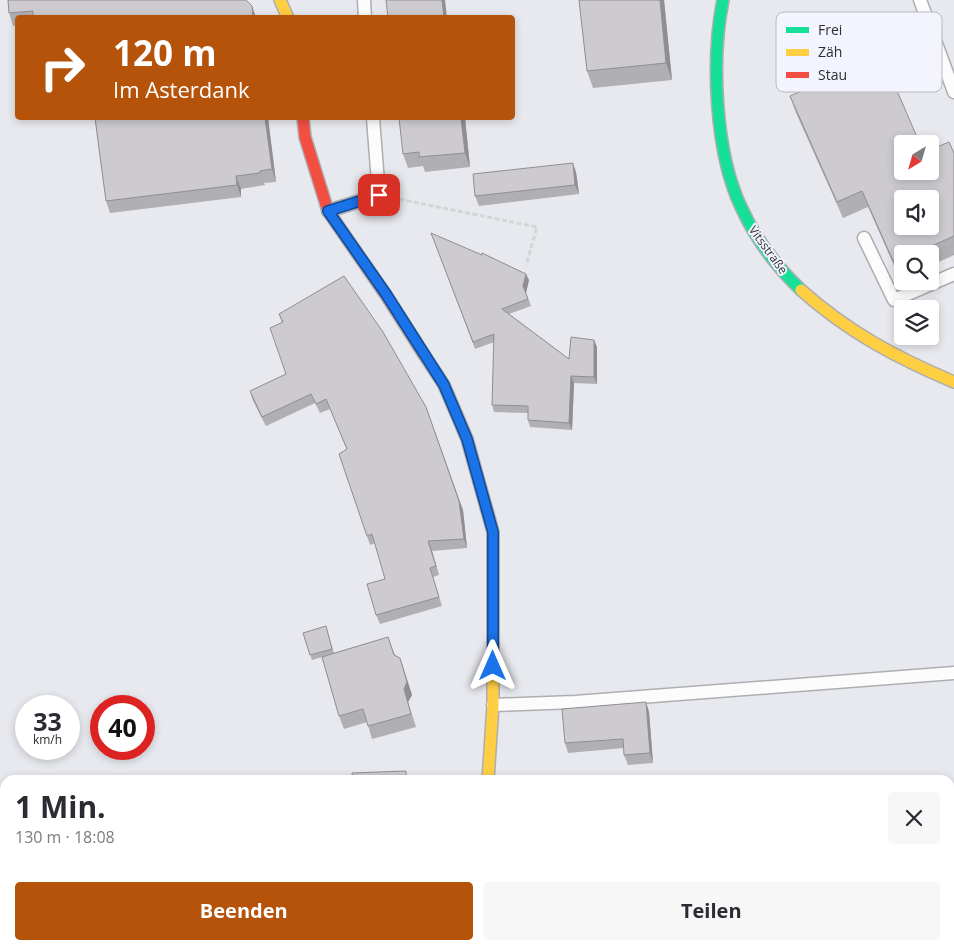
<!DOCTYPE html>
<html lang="de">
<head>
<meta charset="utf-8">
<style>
  body { margin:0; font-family:"Open Sans",sans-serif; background:#f7f7f7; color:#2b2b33; height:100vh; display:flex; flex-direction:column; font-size:19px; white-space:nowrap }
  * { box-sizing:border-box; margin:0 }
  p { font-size:16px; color:#7c7c81 }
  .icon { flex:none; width:28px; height:28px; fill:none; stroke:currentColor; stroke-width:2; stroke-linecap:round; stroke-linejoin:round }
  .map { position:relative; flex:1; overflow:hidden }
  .side { position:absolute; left:0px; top:775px; width:955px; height:175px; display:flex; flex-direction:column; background:#fff; border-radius:15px 15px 0 0; box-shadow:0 2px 8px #0003 }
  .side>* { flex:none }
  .guide { position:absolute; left:15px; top:15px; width:500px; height:105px; border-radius:5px; box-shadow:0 2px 8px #0003; background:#b45309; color:#fff; overflow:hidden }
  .needle { width:32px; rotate:217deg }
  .tools { position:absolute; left:894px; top:135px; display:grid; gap:10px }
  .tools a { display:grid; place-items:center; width:45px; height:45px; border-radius:5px; background:#fff; box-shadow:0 2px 8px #0003; font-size:25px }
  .speed { position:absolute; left:15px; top:695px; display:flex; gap:10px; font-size:25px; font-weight:700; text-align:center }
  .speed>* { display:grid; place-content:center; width:65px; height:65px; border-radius:50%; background:#fff; box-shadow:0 2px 8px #0003; line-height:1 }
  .speed small { font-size:12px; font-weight:400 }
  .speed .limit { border:8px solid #d22; background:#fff; color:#111 }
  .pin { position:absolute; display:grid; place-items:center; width:42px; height:42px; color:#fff; margin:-21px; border-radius:10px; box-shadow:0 2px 8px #0006 }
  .me { position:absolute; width:55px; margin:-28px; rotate:0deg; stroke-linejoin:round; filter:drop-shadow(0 0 4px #0008) }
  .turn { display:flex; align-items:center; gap:18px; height:105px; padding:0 15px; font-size:22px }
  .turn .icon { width:65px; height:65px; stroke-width:2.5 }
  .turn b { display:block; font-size:35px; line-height:42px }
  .round { display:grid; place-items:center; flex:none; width:52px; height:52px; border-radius:5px; background:#f7f7f7 }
  .overview { display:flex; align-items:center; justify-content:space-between; height:85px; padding:0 15px }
  h1 { font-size:30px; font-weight:700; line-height:38px }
  .button { display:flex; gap:10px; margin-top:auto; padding:10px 15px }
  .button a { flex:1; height:58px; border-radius:5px; background:#b45309; color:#fff; font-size:20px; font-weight:700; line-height:58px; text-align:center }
  .button a+a { background:#f7f7f7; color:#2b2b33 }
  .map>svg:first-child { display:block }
</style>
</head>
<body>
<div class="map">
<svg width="954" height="950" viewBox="0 0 954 950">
  <rect width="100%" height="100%" fill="#e8e9ee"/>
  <!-- green -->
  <polygon fill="#cad4b7" points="184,945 442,945 440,950 183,950"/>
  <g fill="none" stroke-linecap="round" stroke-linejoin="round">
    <!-- lane casing -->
    <g stroke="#adaeb2" stroke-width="15">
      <g id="lane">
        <polyline points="364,0 365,18"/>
        <polyline points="920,0 954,92"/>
        <polyline points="328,211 379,195 373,118"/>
        <polyline points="864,238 894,300 954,274"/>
        <polyline points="493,705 575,702 954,673"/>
      </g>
    </g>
    <!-- fast casing -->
    <g stroke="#adaeb2" stroke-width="14">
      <g id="fast">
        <path d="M723 0C711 59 715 152 741 207 755 238 777 267 801 290"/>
        <polyline points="470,945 470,950"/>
      </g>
    </g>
    <!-- slow casing -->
    <g stroke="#adaeb2" stroke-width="14">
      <g id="slow">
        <polyline points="280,0 288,18"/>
        <path d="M801 290C848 332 897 358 954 382"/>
        <polyline points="423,353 444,385 467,439 493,532 493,705 488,780"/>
      </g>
    </g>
    <!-- jam casing -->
    <g stroke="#adaeb2" stroke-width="14">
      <polyline id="jam" points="303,118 305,137 328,211 386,295 423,353"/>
    </g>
    <!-- path -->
    <polyline stroke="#d4d5d6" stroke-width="3" stroke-dasharray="5 2.5" stroke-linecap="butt" points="399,199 537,227 526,265"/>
    <!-- lane -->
    <use href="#lane" stroke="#fcfcfc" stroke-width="12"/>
    <!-- fast -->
    <use href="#fast" stroke="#16e098" stroke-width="11"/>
    <!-- slow -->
    <use href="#slow" stroke="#ffcf43" stroke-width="11"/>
    <!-- jam -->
    <use href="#jam" stroke="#f24e42" stroke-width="11"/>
  </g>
  <!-- wall -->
  <g fill="#b0afb2">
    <polygon points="8,0 252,6 256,18 18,18 18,25 13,26 9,13"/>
    <polygon points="579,0 664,0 672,80 593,88 587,71"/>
    <polygon points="790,96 902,171 954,153 954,255 930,266 930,254 902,254 902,278 900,279 868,207 843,218 796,113"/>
    <polygon points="95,118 268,118 276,182 264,183 265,185 241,189 241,197 110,213 106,201"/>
    <polygon points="465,118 470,167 425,172 423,166 408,168 403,154"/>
    <polygon points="576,172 579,194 479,206 475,196"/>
    <polygon points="431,233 529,280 526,293 531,306 509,314 569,359 594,340 597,347 597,384 574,383 572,430 530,427 528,420 528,413 494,412 492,405 494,342 475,349"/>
    <polygon points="279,314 463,510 467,548 432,551 439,575 433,577 442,606 380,624 376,615 385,579 375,543 370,545 339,454 347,450 330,409 320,413 315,403 266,426 253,401 250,391 286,374 282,323"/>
    <polygon points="326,626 334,653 388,637 395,655 400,658 412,695 408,702 416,727 372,739 367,722 344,729 339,716 322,657 312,660 303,633"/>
    <polygon points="646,702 649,712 653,763 628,765 624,755 624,748 568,753 565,743"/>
  </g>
  <!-- shaded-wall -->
  <g fill="#908e91">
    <polygon points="442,0 445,0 447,18 444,18"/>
    <polygon points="660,0 664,0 672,80 666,63"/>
    <polygon points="252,6 256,18 253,18"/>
    <polygon points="265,118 268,118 276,182 272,169"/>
    <polygon points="461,118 465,118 470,167 465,153"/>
    <polygon points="573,163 576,172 579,194 575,185"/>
    <polygon points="236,176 241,189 241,197 237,185"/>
    <polygon points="526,274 529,280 526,293 523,286"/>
    <polygon points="594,340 597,347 597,384 594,377"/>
    <polygon points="571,376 574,383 572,430 569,423"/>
    <polygon points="426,407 463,510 467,548 464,539"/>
    <polygon points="428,541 432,551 439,575 436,566"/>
    <polygon points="400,658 412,695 408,702 416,727 404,689"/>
    <polygon points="646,702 649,712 653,763 650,753"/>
  </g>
  <!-- building -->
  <g fill="#cdcbcf" stroke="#908e91" fill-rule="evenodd">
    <polygon points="8,0 246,0 252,6 253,18 33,18 33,11 9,13"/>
    <polygon points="386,0 442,0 444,18 388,18"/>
    <polygon points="579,0 660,0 666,63 587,71"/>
    <path d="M882 56 920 144H902V171H930V150L949 142 954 153V236L914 254H902V259L894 263 862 191 837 202 790 96ZM902 199H930V226H902Z"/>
    <polygon points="95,118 265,118 272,169 260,171 260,173 236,176 237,185 106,201"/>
    <polygon points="399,118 461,118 465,153 419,157 419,152 403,154"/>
    <polygon points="573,163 575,185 475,196 473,174"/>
    <polygon points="431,233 482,255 482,253 526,274 523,286 528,299 502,309 569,359 571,337 594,340 594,377 571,376 569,423 528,420 528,406 492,405 494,334 473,342"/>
    <polygon points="344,276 383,332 426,407 459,501 464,539 428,541 436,566 430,568 439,597 376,615 367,584 385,579 372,534 367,536 339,454 347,449 326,399 316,404 311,394 262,417 250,391 286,374 270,328 283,322 279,314"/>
    <polygon points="326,626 332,649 310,655 303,633"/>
    <polygon points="388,637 394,655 400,658 407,682 404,689 411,714 368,726 363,709 339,716 322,657"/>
    <polygon points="646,702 650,753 624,755 623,739 565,743 562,709"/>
    <polygon points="406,771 406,776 416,776 416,780 353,780 352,773"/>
  </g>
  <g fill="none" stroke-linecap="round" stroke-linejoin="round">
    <!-- route casing -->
    <g stroke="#114b97" stroke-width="12">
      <polyline id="route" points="379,195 328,211 386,294 444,385 467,439 493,532 493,666"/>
    </g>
    <!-- route -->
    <use href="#route" stroke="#1a73e8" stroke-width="9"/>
  </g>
  <g text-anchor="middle" stroke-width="4" stroke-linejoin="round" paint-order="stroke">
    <!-- street labels -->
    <g font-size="12" fill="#2e2f32" stroke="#f3f4fd">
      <text transform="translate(768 250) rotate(54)" y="4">Vitsstraße</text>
    </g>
  </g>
  <!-- legend -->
  <rect x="776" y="12" width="166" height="80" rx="8" fill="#f3f4fd" stroke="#b8b9c0" stroke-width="1"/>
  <rect x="786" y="27" width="23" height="6" fill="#16e098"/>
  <rect x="786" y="49" width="23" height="7" fill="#ffcf43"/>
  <rect x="786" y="72" width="23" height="6" fill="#f24e42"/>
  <g font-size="14" fill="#2e2f32">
    <text x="818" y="35">Frei</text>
    <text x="818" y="57">Zäh</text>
    <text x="818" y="80">Stau</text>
  </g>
</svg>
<div class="tools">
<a><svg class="needle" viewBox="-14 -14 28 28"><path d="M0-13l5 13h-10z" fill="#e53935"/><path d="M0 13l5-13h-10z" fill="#7c7c81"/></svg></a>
<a><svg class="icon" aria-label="sound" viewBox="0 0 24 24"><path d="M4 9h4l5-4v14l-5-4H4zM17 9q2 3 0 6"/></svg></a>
<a><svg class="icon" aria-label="search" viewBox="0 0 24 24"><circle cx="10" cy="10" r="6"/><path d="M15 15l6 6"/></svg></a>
<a><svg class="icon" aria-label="layers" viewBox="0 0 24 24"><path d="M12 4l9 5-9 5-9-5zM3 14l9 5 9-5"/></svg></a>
</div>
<div class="speed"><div>33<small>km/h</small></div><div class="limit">40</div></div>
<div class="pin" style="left:379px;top:195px;background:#d93025"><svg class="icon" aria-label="arrive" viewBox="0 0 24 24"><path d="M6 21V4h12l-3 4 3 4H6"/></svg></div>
<svg class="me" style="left:493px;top:666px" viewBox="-20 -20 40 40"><path d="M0-17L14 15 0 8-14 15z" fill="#1a73e8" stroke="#fff" stroke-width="4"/></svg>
<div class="guide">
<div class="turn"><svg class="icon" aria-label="right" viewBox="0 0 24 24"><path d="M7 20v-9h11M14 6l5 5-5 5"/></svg><div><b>120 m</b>Im Asterdank</div></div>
</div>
<section class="side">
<div class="overview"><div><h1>1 Min.</h1><p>130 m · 18:08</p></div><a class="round"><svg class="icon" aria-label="close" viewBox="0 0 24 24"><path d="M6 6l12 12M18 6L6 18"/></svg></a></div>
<div class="button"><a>Beenden</a><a>Teilen</a></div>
</section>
</div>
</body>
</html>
